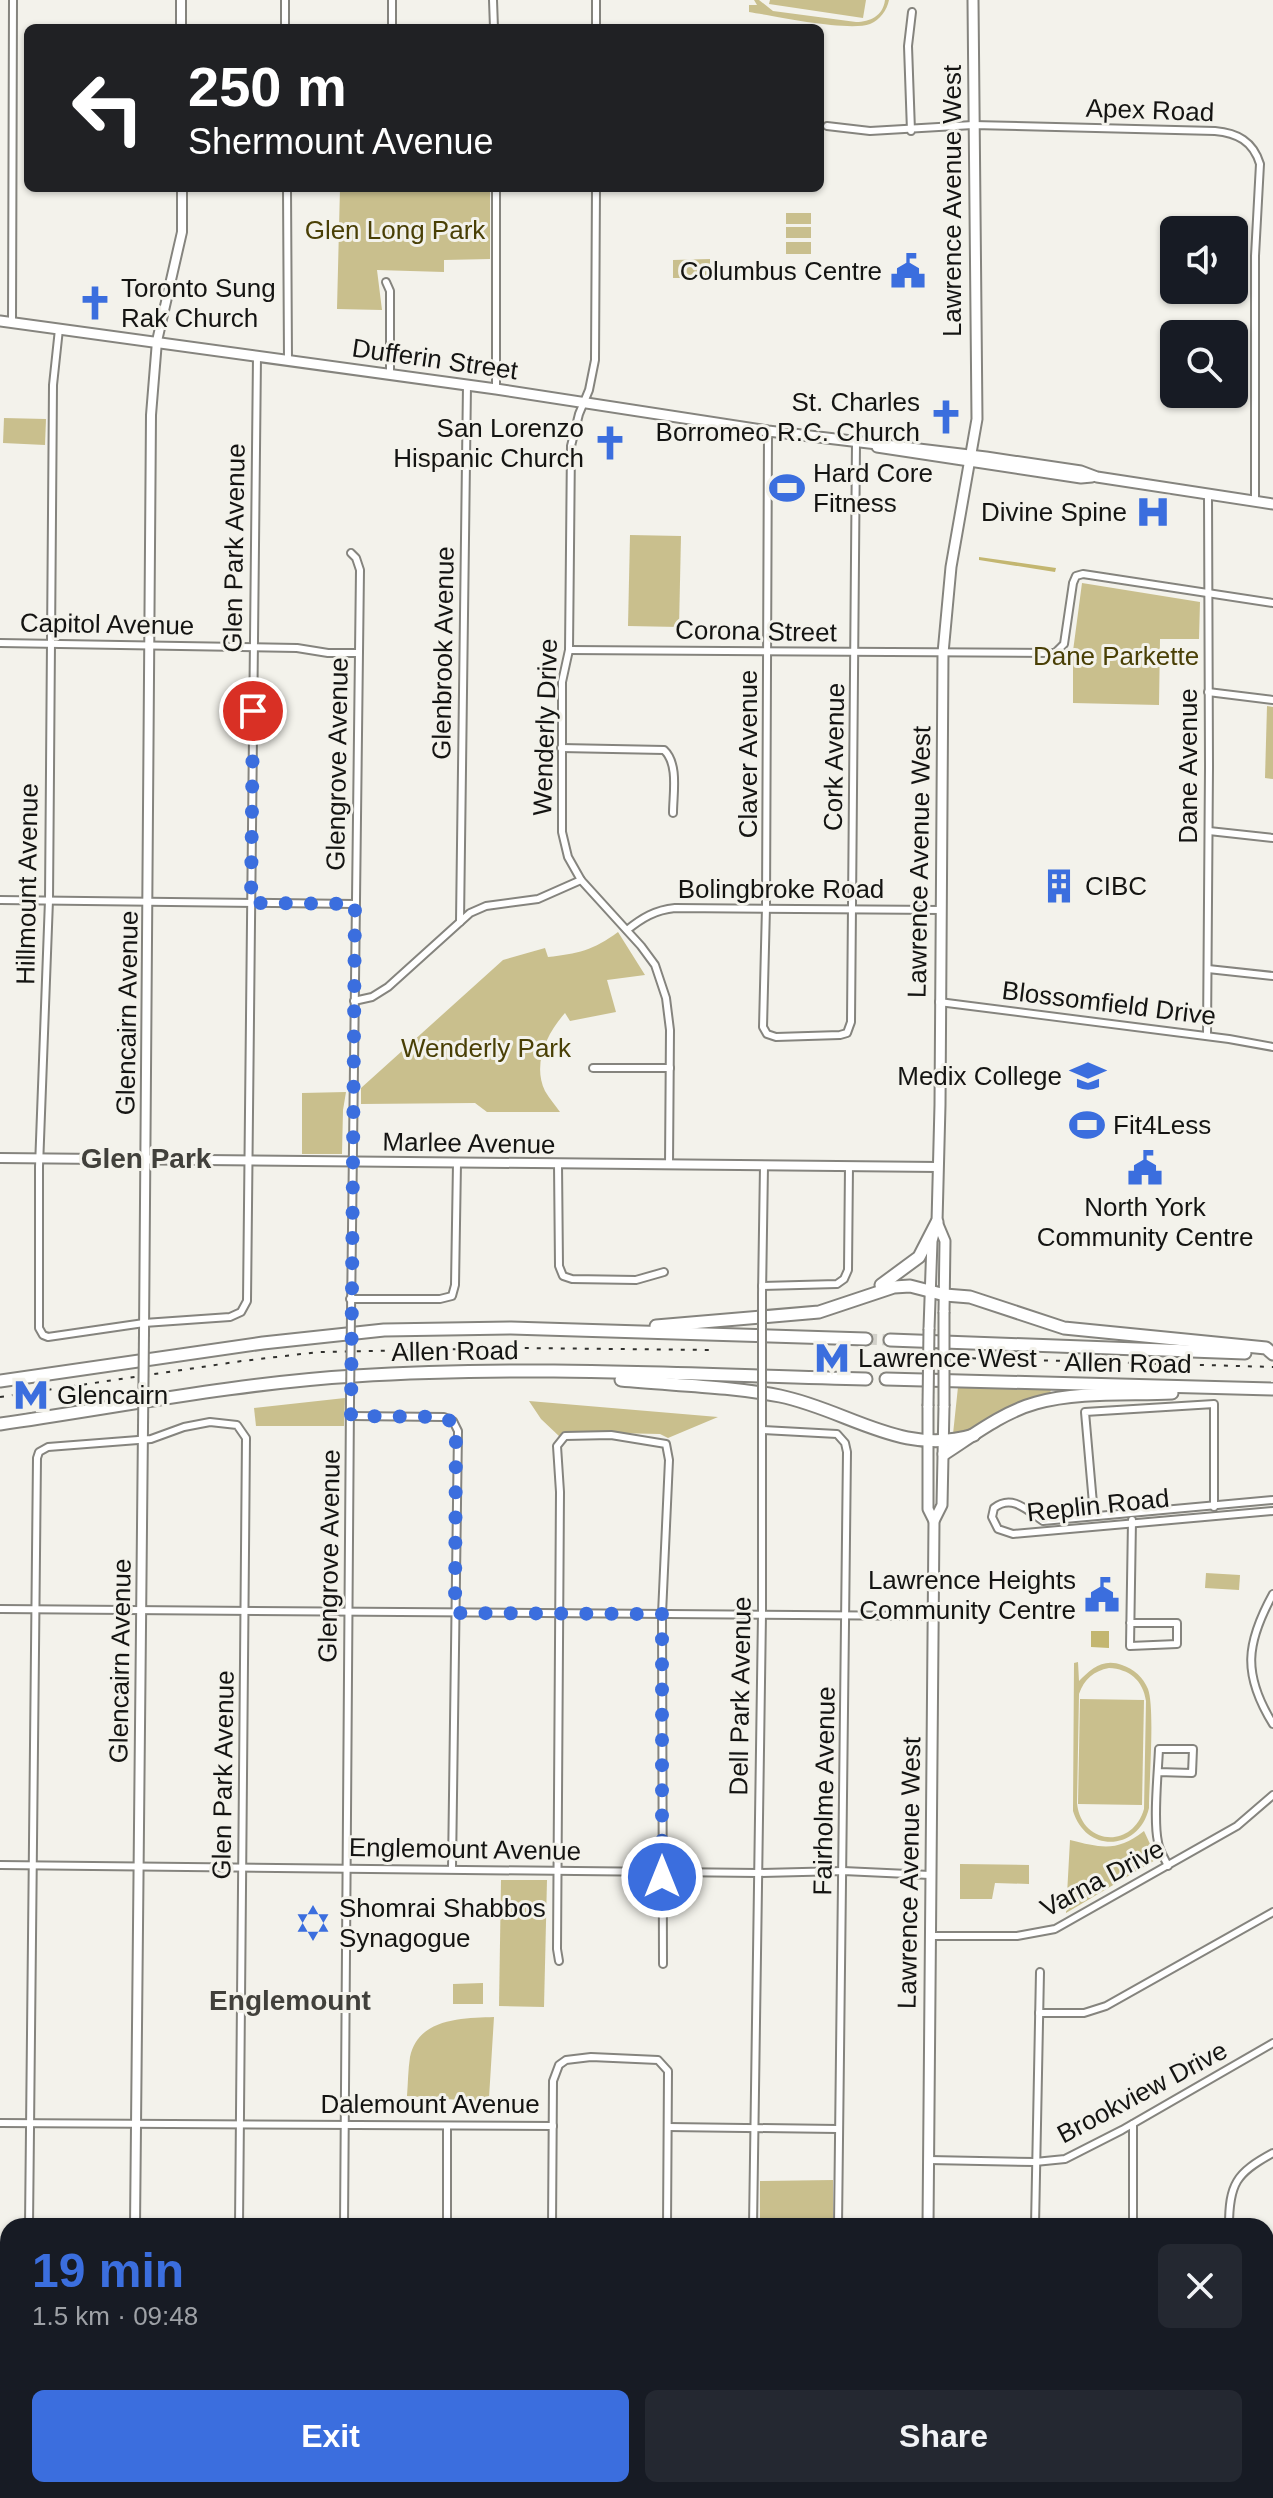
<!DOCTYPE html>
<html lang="en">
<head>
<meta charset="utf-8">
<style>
  body { margin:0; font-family:Arial,sans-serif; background:#242831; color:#f1f3f6; height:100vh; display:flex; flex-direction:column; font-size:30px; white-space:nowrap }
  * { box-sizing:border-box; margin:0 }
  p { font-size:26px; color:#9ea1a6 }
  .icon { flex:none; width:44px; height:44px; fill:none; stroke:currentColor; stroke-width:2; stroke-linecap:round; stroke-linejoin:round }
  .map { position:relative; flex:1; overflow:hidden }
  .sheet { position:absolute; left:0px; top:2218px; width:1274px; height:280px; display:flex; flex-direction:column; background:#171b24; border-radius:24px 24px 0 0; box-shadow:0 2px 6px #0004 }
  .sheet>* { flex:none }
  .banner { position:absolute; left:24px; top:24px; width:800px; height:168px; border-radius:12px; box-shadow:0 2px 6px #0004; background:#202124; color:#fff; overflow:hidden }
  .buttons { position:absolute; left:1160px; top:216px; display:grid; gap:16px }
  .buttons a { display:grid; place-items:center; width:88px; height:88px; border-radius:12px; background:#171b24; box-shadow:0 2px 6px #0004; font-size:40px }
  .pin { position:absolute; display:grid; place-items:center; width:68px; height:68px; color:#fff; margin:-34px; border:4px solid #fff; border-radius:50%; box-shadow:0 2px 8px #0007 }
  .me { position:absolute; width:88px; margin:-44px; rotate:0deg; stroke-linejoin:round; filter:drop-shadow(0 0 6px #0008) }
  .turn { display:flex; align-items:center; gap:28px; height:168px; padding:0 32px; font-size:36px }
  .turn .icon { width:104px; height:104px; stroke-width:2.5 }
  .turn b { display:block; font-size:56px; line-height:68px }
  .round { display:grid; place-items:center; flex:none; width:84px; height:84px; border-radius:12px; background:#242831 }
  .overview { display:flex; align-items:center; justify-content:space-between; height:136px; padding:0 32px }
  h1 { font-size:48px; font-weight:600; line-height:60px; color:#3b6ede }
  .action { display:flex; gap:16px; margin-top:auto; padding:16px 32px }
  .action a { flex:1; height:92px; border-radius:12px; background:#3b6ede; color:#fff; font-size:32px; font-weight:600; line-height:92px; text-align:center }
  .action a+a { background:#242831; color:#f1f3f6 }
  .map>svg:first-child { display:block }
</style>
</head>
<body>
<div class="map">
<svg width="1273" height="2498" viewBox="0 0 1273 2498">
  <rect width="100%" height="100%" fill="#f3f2eb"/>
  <!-- green -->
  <g fill="#c9bf8d" fill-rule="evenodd">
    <path d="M754 0H759L773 11 856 22C870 22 883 16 885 0H889C887 10 880 20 870 24 849 32 774 16 749 12V5H757Z"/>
    <polygon points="770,0 866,0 863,18 769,4"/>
    <polygon points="340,188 490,188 490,259 444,260 444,272 377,270 382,310 337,309"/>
    <rect x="786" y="213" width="25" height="11"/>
    <rect x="786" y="227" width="25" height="11"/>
    <rect x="786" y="242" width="25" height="12"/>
    <polygon points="710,259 710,278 673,278 673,260"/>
    <polygon points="4,418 46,419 45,445 3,443"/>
    <polygon points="630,535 681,536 679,627 628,626"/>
    <polygon points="1082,583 1200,602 1199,639 1160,639 1159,705 1073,703 1073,651"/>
    <polygon points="1267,706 1273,707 1273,779 1265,778"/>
    <path d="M618 932 645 975 607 980 616 1012 570 1021 565 1013C547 1033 532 1064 545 1091 549 1098 555 1105 560 1112H487L475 1103 361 1104V1088L503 960 545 948 548 957C577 954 594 950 618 932Z"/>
    <polygon points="346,1092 343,1110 342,1154 302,1154 302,1093"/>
    <polygon points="958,1387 1051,1389 1050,1394 1018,1403 962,1434 953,1434"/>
    <polygon points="345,1398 344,1426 256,1426 254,1408"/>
    <polygon points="529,1401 718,1417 668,1438 660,1434 569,1432 560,1437 541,1419"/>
    <polygon points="1206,1573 1240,1575 1239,1590 1205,1588"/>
    <path d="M1078 1662 1079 1681C1091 1669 1103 1658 1122 1665 1134 1669 1143 1677 1148 1689 1155 1708 1149 1783 1149 1808 1139 1851 1086 1854 1073 1811L1074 1663ZM1109 1668C1129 1669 1143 1680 1146 1701L1144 1809C1132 1850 1081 1845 1077 1803L1079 1694C1084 1679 1094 1671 1109 1668Z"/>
    <polygon points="1080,1699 1144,1700 1142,1805 1078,1804"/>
    <path d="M1144 1831 1157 1859 1066 1913 1070 1840C1102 1848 1117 1852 1144 1831Z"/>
    <polygon points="960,1864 1029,1865 1029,1884 995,1883 992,1899 960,1899"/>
    <polygon points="501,1880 547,1880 544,2007 499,2006"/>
    <polygon points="483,1983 483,2004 453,2004 453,1984"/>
    <path d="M494 2017 489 2098 485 2102 407 2096C408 2083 408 2070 410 2057 418 2018 463 2018 494 2017Z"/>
    <polygon points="833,2180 833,2226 760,2226 760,2181"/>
    <rect x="0" y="2342" width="8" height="35"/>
  </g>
  <!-- water -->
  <g fill="#c3b670">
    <polygon points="979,557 1056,568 1055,572 979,560"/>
    <polygon points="1091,1631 1109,1631 1109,1648 1091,1647"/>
  </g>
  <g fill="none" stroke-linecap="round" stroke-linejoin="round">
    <!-- motorway-tunnel -->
    <polyline stroke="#d2d1ca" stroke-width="11" stroke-dasharray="11 5.5" stroke-linecap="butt" points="866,1339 890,1340"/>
    <!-- minor casing -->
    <g stroke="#85847e" stroke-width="10">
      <g id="minor">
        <polyline points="285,0 285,28"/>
        <polyline points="392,0 392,28"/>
        <polyline points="493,0 494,28"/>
        <polyline points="596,28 596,0"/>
        <path d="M827 126 870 131 973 125 1215 131C1237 133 1253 141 1260 164L1255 256V502"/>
        <polyline points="911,131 908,46 912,12"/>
        <polyline points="287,188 288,360"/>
        <polyline points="496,188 496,389"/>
        <polyline points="596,188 595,360 589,390 579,414 571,446 569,650 562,682 562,832 568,857 581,880 641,946 655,965 666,998 670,1030 669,1165"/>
        <polyline points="386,282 390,291 390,375"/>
        <polyline points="12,322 13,0"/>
        <polyline points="59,329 53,385 49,900 39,1167 39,1328 43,1335 48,1337 144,1323 230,1317 241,1312 247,1301 257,356"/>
        <polyline points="768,431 766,907 763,1027 767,1034 776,1037 840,1035 847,1033 851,1022 856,443"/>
        <polyline points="351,553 356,558 360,570 351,1313"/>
        <polyline points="0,643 297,648 328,653 358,653"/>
        <polyline points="569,650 1055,653 1064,644 1073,583 1076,576 1083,574 1273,603"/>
        <polyline points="1208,692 1273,700"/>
        <path d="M561 748 664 750C679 764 673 794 673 813"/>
        <polyline points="1209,831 1273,838"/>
        <polyline points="0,900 355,904"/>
        <polyline points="460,922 467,385"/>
        <path d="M627 930C642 918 655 910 675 908L942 910"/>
        <polyline points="1208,969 1273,976"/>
        <polyline points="354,1001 372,997 388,987 470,913 486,906 538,899 581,880"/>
        <polyline points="939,1002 1229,1039 1273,1047"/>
        <polyline points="1207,1036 1209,767 1208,495"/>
        <polyline points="593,1068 670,1068"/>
        <polyline points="558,1164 559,1266 563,1276 572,1279 636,1280 664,1272"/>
        <polyline points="762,1286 837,1284 844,1279 848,1270 849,1166"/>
        <polyline points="762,1294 764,1166"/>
        <polyline points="350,1299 440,1299 452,1296 455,1285 457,1163"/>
        <polyline points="351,1416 444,1417 453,1421 458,1431 452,1868"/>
        <polyline points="763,1430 837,1434 845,1443 847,1452 838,2226"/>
        <path d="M1273 1500 1043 1521C1027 1510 1012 1494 994 1508L992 1517 998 1529 1013 1534 1273 1511"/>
        <polyline points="1094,1515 1085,1412 1214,1404 1214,1507"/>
        <path d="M1273 1594C1246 1643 1242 1674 1273 1724"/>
        <polyline points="0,1609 933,1616"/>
        <polyline points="1130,1623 1177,1623 1177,1644 1130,1646 1132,1520"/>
        <path d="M1158 1772 1192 1773 1193 1749H1159C1158 1773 1153 1820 1158 1842 1159 1850 1165 1859 1168 1866"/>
        <polyline points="0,1865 758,1873 843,1871 930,1875"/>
        <polyline points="931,1936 1017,1936 1055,1929 1237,1826 1273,1795"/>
        <polyline points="559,1961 557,1949 560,1492 557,1446 565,1436 611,1435 666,1444 669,1460 662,1614 663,1964"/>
        <polyline points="1039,2013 1084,2013 1106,2006 1273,1912"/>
        <polyline points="0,2123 553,2126"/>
        <polyline points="447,2126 447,2226"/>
        <polyline points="668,2127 838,2129"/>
        <polyline points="929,2160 1035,2162 1065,2159 1122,2130 1273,2043"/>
        <polyline points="29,2226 37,1458 39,1452 48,1447 151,1439 184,1427 210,1422 237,1425 246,1438 239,2226"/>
        <polyline points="344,2226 350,1402"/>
        <polyline points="552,2226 553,2081 559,2065 566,2060 591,2057 658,2060 668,2071 667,2226"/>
        <polyline points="753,2226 762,1614 762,1419"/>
        <polyline points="1035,2226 1040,1972"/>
        <polyline points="1133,2226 1133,2124"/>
        <path d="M1229 2226C1229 2184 1236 2173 1273 2153"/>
        <polyline points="1266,2250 1273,2250"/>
        <polyline points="0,2332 8,2332"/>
        <polyline points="1266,2346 1273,2346"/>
        <polyline points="1266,2453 1273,2453"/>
        <polyline points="447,2490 447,2498"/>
        <polyline points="26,2498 26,2490"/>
        <polyline points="236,2498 236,2490"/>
        <polyline points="341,2498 341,2490"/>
        <polyline points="550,2498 550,2490"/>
        <polyline points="750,2498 750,2490"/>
        <polyline points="835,2498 836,2490"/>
        <polyline points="1129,2498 1129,2490"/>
      </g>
    </g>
    <!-- tertiary casing -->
    <g stroke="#85847e" stroke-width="12">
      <g id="tertiary">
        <polyline points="181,0 181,28"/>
        <polyline points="0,1158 938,1167"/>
        <polyline points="144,1334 151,415 157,341 182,232 182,188"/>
        <polyline points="135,2226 143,1427"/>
        <polyline points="133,2498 133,2490"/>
      </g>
    </g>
    <!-- secondary casing -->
    <g stroke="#85847e" stroke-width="13">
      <g id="secondary">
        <polyline points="0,321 496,389 768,431 986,457 1081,471 1097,477 1273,504"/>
        <polyline points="877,447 1081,478 1092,477"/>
        <polyline points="937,1222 945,1241 944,1312"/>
        <polyline points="929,1329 932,1241 937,1222 940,1105 943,653 951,567 977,419 973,0"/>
        <polyline points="928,1406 928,1509 934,1521"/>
        <polyline points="928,2226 934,1521 942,1505 944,1406"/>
        <polyline points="931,2490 931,2498"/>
      </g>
    </g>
    <!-- motorway casing -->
    <g stroke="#85847e" stroke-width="15">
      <g id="motorway">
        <polyline points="881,1285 919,1257 937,1222"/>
        <polyline points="656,1326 819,1312 894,1287 910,1286 945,1295 970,1297 1064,1328 1266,1348 1273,1354"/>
        <polyline points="890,1340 1245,1353"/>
        <polyline points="886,1379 1273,1389"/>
        <path d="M621 1380C673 1385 728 1386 780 1396 848 1410 902 1457 974 1435"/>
        <polyline points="0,1381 263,1343 384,1330 511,1328 866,1339"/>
        <path d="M0 1424C118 1407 237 1383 355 1376 525 1365 696 1375 866 1379"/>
        <path d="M944 1454C972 1436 1003 1412 1036 1403 1077 1391 1130 1395 1172 1393"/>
      </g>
    </g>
    <!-- minor -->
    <use href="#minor" stroke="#fff" stroke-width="6"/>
    <!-- tertiary -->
    <use href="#tertiary" stroke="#fff" stroke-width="8"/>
    <!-- secondary -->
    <use href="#secondary" stroke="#fff" stroke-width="9"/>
    <!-- motorway -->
    <use href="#motorway" stroke="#fff" stroke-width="11"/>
    <!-- rail -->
    <g stroke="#31312e" stroke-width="2" stroke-dasharray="4 8" stroke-linecap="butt">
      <polyline points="960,1358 1273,1367"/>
      <polyline points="0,1397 242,1361 319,1352 522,1348 711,1350"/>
    </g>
    <!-- minor-bridge casing -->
    <g stroke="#85847e" stroke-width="10" stroke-linecap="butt">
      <g id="minor-bridge">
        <polyline points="350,1402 351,1313"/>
        <polyline points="762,1419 762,1294"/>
      </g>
    </g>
    <!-- tertiary-bridge casing -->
    <g stroke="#85847e" stroke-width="12" stroke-linecap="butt">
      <polyline id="tertiary-bridge" points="143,1427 144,1334"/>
    </g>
    <!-- secondary-bridge casing -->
    <g stroke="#85847e" stroke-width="13" stroke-linecap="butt">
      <g id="secondary-bridge">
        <polyline points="928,1406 929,1329"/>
        <polyline points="944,1406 944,1312"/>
      </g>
    </g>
    <!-- minor-bridge -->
    <use href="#minor-bridge" stroke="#fff" stroke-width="6"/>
    <!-- tertiary-bridge -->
    <use href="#tertiary-bridge" stroke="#fff" stroke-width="8"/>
    <!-- secondary-bridge -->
    <use href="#secondary-bridge" stroke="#fff" stroke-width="9"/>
  </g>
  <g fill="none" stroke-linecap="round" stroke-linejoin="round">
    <!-- route -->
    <polyline stroke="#3b6ede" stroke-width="14" stroke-dasharray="0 25.2" points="253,711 251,903 355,904 351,1416 444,1417 456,1425 455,1613 662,1614 662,1877"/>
  </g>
  <!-- icons -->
  <defs>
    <g id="civic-bare" transform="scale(2.76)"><path d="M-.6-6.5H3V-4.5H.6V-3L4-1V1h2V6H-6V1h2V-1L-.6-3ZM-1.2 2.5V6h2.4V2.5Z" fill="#3b6ede" stroke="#f3f2eb" stroke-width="2.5" paint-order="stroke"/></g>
    <g id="church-bare" transform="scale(2.76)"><path d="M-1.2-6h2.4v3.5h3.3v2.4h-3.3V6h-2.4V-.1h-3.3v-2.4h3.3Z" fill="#3b6ede" stroke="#f3f2eb" stroke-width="2.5" paint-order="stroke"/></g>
    <g id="stadium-bare" transform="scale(2.76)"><path d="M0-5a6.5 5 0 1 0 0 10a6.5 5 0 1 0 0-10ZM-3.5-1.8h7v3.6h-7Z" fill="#3b6ede" stroke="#f3f2eb" stroke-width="2.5" paint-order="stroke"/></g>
    <g id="hospital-bare" transform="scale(2.76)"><path d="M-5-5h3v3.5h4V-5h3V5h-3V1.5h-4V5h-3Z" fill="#3b6ede" stroke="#f3f2eb" stroke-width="2.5" paint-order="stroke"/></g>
    <g id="building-bare" transform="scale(2.76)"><path d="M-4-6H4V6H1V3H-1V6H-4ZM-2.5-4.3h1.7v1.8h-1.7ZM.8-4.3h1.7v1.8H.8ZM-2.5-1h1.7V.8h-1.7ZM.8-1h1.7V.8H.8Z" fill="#3b6ede" stroke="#f3f2eb" stroke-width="2.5" paint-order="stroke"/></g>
    <g id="university-bare" transform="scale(2.76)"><path d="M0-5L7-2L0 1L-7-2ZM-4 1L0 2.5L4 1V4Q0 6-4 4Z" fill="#3b6ede" stroke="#f3f2eb" stroke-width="2.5" paint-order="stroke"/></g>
    <g id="metro-bare" transform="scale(2.76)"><path d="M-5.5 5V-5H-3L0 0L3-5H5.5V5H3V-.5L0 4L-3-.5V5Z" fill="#3b6ede" stroke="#f3f2eb" stroke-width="2.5" paint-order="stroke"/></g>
    <g id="synagogue-bare" transform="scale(2.76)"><path d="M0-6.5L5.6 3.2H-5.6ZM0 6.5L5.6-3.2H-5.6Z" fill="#3b6ede" stroke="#f3f2eb" stroke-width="2.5" paint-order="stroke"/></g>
  </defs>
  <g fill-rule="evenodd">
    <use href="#civic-bare" x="908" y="271"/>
    <use href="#church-bare" x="95" y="303"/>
    <use href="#church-bare" x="946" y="417"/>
    <use href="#church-bare" x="610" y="443"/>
    <use href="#stadium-bare" x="787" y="488"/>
    <use href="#hospital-bare" x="1153" y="512"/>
    <use href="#building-bare" x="1059" y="886"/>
    <use href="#university-bare" x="1088" y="1076"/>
    <use href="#stadium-bare" x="1087" y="1125"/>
    <use href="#civic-bare" x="1145" y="1168"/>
    <use href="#metro-bare" x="832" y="1358"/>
    <use href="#metro-bare" x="31" y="1395"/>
    <use href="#civic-bare" x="1102" y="1595"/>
    <use href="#synagogue-bare" x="313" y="1923"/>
  </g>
  <g text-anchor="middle" stroke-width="6" stroke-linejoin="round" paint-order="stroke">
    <!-- street labels -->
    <g font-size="26" fill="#141412" stroke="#f3f2eb">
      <text transform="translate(1150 110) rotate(2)" y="9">Apex Road</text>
      <text transform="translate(952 201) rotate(-90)" y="9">Lawrence Avenue West</text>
      <text transform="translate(435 359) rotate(8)" y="9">Dufferin Street</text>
      <text transform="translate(234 548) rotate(-89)" y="9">Glen Park Avenue</text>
      <text transform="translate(107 624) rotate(1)" y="9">Capitol Avenue</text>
      <text transform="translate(756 631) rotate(1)" y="9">Corona Street</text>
      <text transform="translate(443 653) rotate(-89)" y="9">Glenbrook Avenue</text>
      <text transform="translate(545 727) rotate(-88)" y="9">Wenderly Drive</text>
      <text transform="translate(748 754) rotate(-90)" y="9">Claver Avenue</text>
      <text transform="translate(834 757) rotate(-89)" y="9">Cork Avenue</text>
      <text transform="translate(337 764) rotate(-89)" y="9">Glengrove Avenue</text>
      <text transform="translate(1188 766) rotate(-90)" y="9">Dane Avenue</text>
      <text transform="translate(919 862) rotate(-89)" y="9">Lawrence Avenue West</text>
      <text transform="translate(27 884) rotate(-89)" y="9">Hillmount Avenue</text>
      <text x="781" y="898">Bolingbroke Road</text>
      <text transform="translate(1109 1003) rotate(7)" y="9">Blossomfield Drive</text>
      <text transform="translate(127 1013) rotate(-89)" y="9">Glencairn Avenue</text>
      <text transform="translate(469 1143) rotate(1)" y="9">Marlee Avenue</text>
      <text transform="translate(455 1351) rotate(-1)" y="9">Allen Road</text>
      <text transform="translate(1128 1363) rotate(1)" y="9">Allen Road</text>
      <text transform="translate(1098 1505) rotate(-6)" y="9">Replin Road</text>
      <text transform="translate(329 1556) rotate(-89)" y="9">Glengrove Avenue</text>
      <text transform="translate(120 1661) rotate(-89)" y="9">Glencairn Avenue</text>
      <text transform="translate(740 1696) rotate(-89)" y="9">Dell Park Avenue</text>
      <text transform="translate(223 1775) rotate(-89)" y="9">Glen Park Avenue</text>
      <text transform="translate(824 1791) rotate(-89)" y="9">Fairholme Avenue</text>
      <text transform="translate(465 1849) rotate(1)" y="9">Englemount Avenue</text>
      <text transform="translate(909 1873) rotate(-89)" y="9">Lawrence Avenue West</text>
      <text transform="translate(1102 1878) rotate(-28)" y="9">Varna Drive</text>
      <text transform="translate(1142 2092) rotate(-28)" y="9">Brookview Drive</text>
      <text x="430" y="2113">Dalemount Avenue</text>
    </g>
    <!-- park labels -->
    <g font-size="26" fill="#493f05" stroke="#f3f2eb">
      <text x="395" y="239">Glen Long Park</text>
      <text x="1116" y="665">Dane Parkette</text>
      <text x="486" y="1057">Wenderly Park</text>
    </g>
    <!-- poi labels -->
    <g font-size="26" fill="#141412" stroke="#f3f2eb" text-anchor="start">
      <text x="882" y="280" text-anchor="end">Columbus Centre</text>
      <text x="121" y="297">Toronto Sung<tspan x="121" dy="30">Rak Church</tspan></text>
      <text x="920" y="411" text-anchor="end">St. Charles<tspan x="920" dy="30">Borromeo R.C. Church</tspan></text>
      <text x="584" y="437" text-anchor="end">San Lorenzo<tspan x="584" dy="30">Hispanic Church</tspan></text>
      <text x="813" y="482">Hard Core<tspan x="813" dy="30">Fitness</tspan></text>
      <text x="1127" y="521" text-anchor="end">Divine Spine</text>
      <text x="1085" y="895">CIBC</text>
      <text x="1062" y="1085" text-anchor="end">Medix College</text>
      <text x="1113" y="1134">Fit4Less</text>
      <text x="1145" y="1216" text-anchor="middle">North York<tspan x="1145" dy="30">Community Centre</tspan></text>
      <text x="858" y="1367">Lawrence West</text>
      <text x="57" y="1404">Glencairn</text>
      <text x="1076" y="1589" text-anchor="end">Lawrence Heights<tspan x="1076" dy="30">Community Centre</tspan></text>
      <text x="339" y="1917">Shomrai Shabbos<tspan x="339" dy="30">Synagogue</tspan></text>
    </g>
    <!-- neighbourhood labels -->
    <g font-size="28" font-weight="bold" fill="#41403b" stroke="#f3f2eb">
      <text x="146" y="1168">Glen Park</text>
      <text x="290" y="2010">Englemount</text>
    </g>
  </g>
</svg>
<div class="buttons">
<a><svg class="icon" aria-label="sound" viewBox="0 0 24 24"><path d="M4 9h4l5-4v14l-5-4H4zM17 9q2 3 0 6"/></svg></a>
<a><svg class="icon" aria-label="search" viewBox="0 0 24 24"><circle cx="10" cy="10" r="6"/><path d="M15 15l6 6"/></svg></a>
</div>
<div class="pin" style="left:253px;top:711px;background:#d93025"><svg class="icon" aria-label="arrive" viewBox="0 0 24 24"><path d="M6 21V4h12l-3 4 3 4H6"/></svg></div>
<svg class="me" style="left:662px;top:1877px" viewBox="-20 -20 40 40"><circle r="17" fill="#3b6ede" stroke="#fff" stroke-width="3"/><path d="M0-11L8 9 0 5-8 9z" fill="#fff"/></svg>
<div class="banner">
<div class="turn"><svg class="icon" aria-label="left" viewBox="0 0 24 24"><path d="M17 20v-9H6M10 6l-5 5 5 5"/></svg><div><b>250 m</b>Shermount Avenue</div></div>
</div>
<section class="sheet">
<div class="overview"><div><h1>19 min</h1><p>1.5 km · 09:48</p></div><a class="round"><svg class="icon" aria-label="close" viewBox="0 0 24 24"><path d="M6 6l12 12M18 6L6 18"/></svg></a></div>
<div class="action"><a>Exit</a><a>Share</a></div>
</section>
</div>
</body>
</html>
